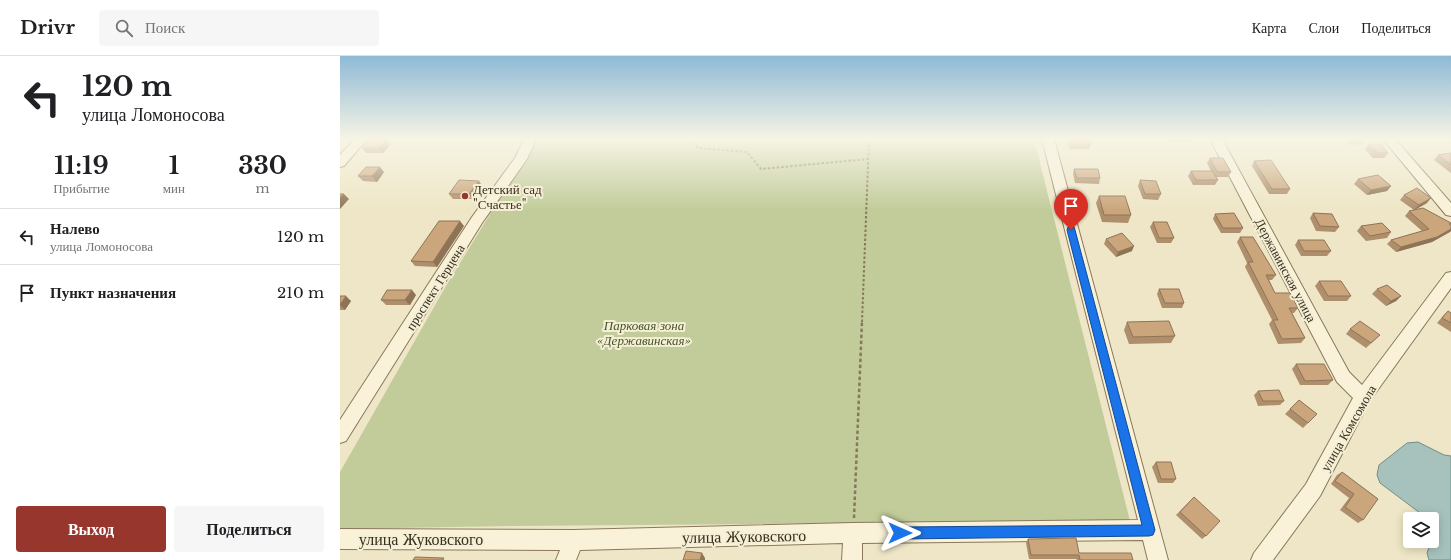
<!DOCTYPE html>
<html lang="ru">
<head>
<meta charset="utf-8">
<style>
  body { margin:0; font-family:"Libre Baskerville",serif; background:#f6f6f6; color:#202124; height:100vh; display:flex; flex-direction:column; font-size:15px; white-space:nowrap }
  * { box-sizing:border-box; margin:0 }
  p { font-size:13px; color:#757577 }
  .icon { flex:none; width:22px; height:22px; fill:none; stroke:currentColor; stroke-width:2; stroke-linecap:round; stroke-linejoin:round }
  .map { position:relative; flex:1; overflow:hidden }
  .side { display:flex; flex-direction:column; background:#fff; width:340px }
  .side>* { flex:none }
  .guide { background:#fff; color:#202124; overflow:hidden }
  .fabs { position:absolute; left:1063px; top:456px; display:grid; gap:8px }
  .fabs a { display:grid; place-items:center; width:36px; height:36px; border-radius:4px; background:#fff; box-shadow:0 2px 10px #0003; font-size:20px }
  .pin { position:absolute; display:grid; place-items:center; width:34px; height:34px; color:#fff; margin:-41px -17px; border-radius:50% 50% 50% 0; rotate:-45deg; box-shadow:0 0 4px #0007 }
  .pin .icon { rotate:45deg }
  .me { position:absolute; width:44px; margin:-22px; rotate:90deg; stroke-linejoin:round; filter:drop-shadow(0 0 3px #0008) }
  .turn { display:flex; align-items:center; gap:14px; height:84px; padding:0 16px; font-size:18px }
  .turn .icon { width:52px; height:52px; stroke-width:2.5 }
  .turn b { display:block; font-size:28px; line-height:34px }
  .eta { display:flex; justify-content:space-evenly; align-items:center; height:68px; text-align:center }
  .eta b { font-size:24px; font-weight:700; line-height:28px }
  .cta { display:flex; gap:8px; margin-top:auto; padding:8px 16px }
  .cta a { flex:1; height:46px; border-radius:4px; background:#97362c; color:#fff; font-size:16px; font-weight:700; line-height:46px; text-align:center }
  .cta a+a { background:#f6f6f6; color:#202124 }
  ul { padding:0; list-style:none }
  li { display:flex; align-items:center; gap:12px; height:56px; padding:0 16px; border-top:1px solid #e0e0e0 }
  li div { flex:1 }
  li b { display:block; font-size:15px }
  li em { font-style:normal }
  header { display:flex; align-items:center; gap:24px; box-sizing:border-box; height:56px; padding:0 20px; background:#fff; border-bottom:1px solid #e0e0e0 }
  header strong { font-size:19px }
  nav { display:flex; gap:22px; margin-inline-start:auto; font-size:14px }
  .search { width:280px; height:36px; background:#f6f6f6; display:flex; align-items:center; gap:10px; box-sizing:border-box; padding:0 14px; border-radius:4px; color:#757577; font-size:15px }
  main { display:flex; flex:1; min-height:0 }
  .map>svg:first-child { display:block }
</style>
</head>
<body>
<header>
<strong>Drivr</strong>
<div class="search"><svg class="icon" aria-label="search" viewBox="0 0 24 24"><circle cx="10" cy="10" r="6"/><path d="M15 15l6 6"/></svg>Поиск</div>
<nav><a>Карта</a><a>Слои</a><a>Поделиться</a></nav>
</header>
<main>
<section class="side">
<div class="guide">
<div class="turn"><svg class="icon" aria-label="left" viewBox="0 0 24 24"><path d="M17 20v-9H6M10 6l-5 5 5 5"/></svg><div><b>120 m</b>улица Ломоносова</div></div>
</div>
<div class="eta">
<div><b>11:19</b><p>Прибытие</p></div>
<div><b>1</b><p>мин</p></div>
<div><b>330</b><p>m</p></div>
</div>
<ul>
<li><svg class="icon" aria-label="left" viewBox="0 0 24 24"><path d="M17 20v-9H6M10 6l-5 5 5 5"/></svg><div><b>Налево</b><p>улица Ломоносова</p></div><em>120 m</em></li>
<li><svg class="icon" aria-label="arrive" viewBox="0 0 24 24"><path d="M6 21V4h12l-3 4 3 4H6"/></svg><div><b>Пункт назначения</b></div><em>210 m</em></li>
</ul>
<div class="cta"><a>Выход</a><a>Поделиться</a></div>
</section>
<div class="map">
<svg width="1111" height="504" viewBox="0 0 1111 504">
  <rect width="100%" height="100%" fill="#eee6c6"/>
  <!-- green -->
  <polygon fill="#c1cc9a" points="196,83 694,83 790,465 173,470 0,473 0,416 106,230"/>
  <!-- water -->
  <polygon fill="#a7c2bc" stroke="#6e908b" points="1078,386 1104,399 1111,400 1111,504 1089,504 1087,497 1096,471 1092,467 1092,463 1088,463 1040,427 1037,419 1039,409 1067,387"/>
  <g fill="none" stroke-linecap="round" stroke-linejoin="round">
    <!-- minor casing -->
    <g stroke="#89785c" stroke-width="2">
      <g id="minor">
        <polygon points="15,83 27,83 4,110 0,111 0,99"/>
        <polygon points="184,83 196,83 187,103 142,167 6,385 0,387 0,364 132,161 175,102"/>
        <polygon points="702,83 714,83 828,504 808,504 803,484 522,487 522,504 502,504 503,487 240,494 236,504 216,504 220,494 0,493 0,473 233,474 513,467 798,464"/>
        <polygon points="870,83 882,83 1009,316 1022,329 1106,217 1111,216 1111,232 1029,346 980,440 933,504 911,504 914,497 966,428 1013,342 997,326"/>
        <polygon points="1043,83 1055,83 1111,147 1111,160 1106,159"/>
      </g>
    </g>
    <!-- path-far1 -->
    <g stroke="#89785c" stroke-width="2" stroke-dasharray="2.5 2" stroke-linecap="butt">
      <polyline points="350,83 358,92 407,96 421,113 528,103"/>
      <polyline points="522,266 529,83"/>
    </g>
    <!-- path -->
    <polyline stroke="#89785c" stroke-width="2.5" stroke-dasharray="3.5 2.5" stroke-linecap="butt" points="514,462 522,265"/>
    <!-- minor -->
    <use href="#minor" fill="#f9f2d9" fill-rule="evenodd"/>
  </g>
  <!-- wall -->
  <g fill="#af8e6b">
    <polygon points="727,83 749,83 751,88 749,93 730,93"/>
    <polygon points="828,83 849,83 848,86 830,86"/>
    <polygon points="1005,83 1025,83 1021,88 1010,89"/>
    <polygon points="1029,88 1048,97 1044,102 1033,102 1025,93"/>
    <polygon points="50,89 43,97 26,97 22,92"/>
    <polygon points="1111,97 1111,117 1094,104 1098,99"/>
    <polygon points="870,102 891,116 888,121 876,121 878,124 875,129 853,129 848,120 851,115 871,115 867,107"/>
    <polygon points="914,105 950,133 947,138 929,138 912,110"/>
    <polygon points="734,113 760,122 759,128 735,127 733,118"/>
    <polygon points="44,116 37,126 23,125 18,120"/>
    <polygon points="1018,123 1051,130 1047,135 1027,139 1014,128"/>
    <polygon points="800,124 821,138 818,144 803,143 798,130"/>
    <polygon points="139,125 142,130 133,143 113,143 109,138"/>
    <polygon points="1064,139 1087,147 1075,154 1111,167 1109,168 1111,169 1111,175 1092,186 1056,196 1047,188 1051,184 1082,175 1065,160 1069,155 1074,154 1060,144"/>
    <polygon points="759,140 791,159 788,167 762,166 756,147"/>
    <polygon points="973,157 999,171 995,176 976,175 970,162"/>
    <polygon points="875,158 903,172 900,177 881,177 873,163"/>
    <polygon points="813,166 834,182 831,187 817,187 810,171"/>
    <polygon points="124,170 97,211 75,210 71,205"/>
    <polygon points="1021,170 1051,176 1047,182 1026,185 1017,175"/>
    <polygon points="900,181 936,219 932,224 929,224 935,237 958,252 954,257 952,257 965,282 961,287 938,288 929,268 932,264 905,211 907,207 897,186"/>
    <polygon points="766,183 792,195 776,201 764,188"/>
    <polygon points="958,184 991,195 987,200 961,200 955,189"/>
    <polygon points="979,225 1011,240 1007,245 984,245 975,230"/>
    <polygon points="819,233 844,247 842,252 822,252 817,238"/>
    <polygon points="1037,233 1061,240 1056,245 1046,250 1032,238"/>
    <polygon points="76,239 70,249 46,249 41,244"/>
    <polygon points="0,240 11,245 5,254 0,254"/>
    <polygon points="1108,255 1111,257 1111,276 1097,267 1103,260"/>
    <polygon points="787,266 835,280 831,287 789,288 784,274"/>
    <polygon points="1010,273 1040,279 1026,292 1006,278"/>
    <polygon points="956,308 993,324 988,329 960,329 952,313"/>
    <polygon points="918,335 944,345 940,349 918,350 914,339"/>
    <polygon points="959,344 977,358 963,372 945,358"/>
    <polygon points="816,406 836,423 833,427 818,427 812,411"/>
    <polygon points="1002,416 1038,443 1023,464 1018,467 1000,454 1009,442 991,428 997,419"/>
    <polygon points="854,441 866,480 862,483 836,459"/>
    <polygon points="688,483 739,497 793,504 737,504 736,503 689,503 686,487"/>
  </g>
  <!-- shaded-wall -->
  <g fill="#8e7457">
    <polygon points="46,83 50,89 43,97 39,92"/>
    <polygon points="40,111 44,116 37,126 32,120"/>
    <polygon points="139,125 142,130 133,143 129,138"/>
    <polygon points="1051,130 1047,135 1027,139 1031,134"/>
    <polygon points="4,138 9,143 0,153 0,142"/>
    <polygon points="1091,142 1087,147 1074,154 1079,149"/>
    <polygon points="120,165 124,170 97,211 93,206"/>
    <polygon points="1111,173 1111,175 1110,176 1092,186 1056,196 1061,191"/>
    <polygon points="794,190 792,195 776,201 778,196"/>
    <polygon points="72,234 76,239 70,249 65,244"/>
    <polygon points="6,240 11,245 5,254 0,249"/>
    <polygon points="1061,240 1056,245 1046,250 1051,245"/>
    <polygon points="362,497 365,502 365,504 360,504"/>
  </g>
  <!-- building -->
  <g fill="#cba57c" stroke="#8e7457">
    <polygon points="29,83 46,83 39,92 22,92"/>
    <polygon points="730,83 749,83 751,88 732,88"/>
    <polygon points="1029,88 1041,88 1048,97 1037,97"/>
    <polygon points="1111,97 1111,109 1098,99"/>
    <polygon points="870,102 883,102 891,116 877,116"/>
    <polygon points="931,104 950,133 932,133 914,105"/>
    <polygon points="26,111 40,111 32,120 18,120"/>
    <polygon points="734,113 758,113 760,122 737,122"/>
    <polygon points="851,115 872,115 878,124 856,124"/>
    <polygon points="1038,119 1051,130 1031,134 1018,123"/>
    <polygon points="119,124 139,125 129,138 109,138"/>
    <polygon points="800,124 816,125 821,138 805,138"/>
    <polygon points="1077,132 1091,142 1079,149 1064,139"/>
    <polygon points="0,138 4,138 0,142"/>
    <polygon points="759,140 785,140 791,159 764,159"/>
    <polygon points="1083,152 1111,167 1109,168 1111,169 1111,173 1097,181 1061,191 1051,184 1089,173 1069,155"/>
    <polygon points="894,157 903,172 883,172 875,158"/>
    <polygon points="973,157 992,158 999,171 980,170"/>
    <polygon points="99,165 120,165 93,206 71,205"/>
    <polygon points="813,166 827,166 834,182 819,182"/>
    <polygon points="1042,167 1051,176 1030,180 1021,170"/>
    <polygon points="782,177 794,190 778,196 766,183"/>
    <polygon points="900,181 913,181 936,219 926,219 935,237 950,237 958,252 949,252 965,282 942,283 933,264 938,264 908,206 913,206"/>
    <polygon points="958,184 984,184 991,195 964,195"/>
    <polygon points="979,225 1001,225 1011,240 988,240"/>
    <polygon points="1047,229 1061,240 1051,245 1037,233"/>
    <polygon points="819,233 839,233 844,247 825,247"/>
    <polygon points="47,234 72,234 65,244 41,244"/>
    <polygon points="0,240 6,240 0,249"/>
    <polygon points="1108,255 1111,257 1111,267 1102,262"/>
    <polygon points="829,265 835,280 793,281 787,266"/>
    <polygon points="1020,265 1040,279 1031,287 1010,273"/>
    <polygon points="956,308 984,308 993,324 965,325"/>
    <polygon points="939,334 944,345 923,345 918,335"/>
    <polygon points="959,344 977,358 968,367 950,353"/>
    <polygon points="816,406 831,406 836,423 821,423"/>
    <polygon points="1002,416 1038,443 1023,464 1005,451 1014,438 995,425"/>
    <polygon points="854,441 880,465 866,480 840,456"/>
    <polygon points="736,482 739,497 791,497 793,504 740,504 739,499 691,499 688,483"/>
    <polygon points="346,495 362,497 360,504 343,504"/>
    <polygon points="75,501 104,502 103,504 73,504"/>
  </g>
  <!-- sky -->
  <linearGradient id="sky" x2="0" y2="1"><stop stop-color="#8ebad6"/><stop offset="0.54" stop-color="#f7f4e5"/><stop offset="1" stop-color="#f7f4e5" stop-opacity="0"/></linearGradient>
  <rect width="1111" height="154" fill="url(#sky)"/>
  <!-- route -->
  <polygon fill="#1a73e8" stroke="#114b97" points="728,171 734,171 735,174 815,474 813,479 809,480 560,483 556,481 554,477 556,472 560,471 802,469 727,174"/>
  <!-- markers -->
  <circle fill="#97362c" stroke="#f5efd6" stroke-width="1.5" cx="125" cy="140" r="4"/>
  <g text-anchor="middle" stroke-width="4" stroke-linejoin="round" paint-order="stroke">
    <!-- poi labels -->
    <g font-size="13" fill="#392f1f" stroke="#f5efd6" text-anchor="start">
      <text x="133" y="138">Детский сад<tspan x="133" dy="15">"Счастье"</tspan></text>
    </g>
    <!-- street labels -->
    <g font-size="13" fill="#392f1f" stroke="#f5efd6">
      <text transform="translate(946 214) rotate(62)" y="5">Державинская улица</text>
      <text transform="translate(95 231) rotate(-58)" y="5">проспект Герцена</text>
      <text transform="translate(1008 372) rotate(-60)" y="5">улица Комсомола</text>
    </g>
    <!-- park labels -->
    <g font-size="13" font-style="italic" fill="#455626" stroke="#f5efd6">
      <text x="304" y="274">Парковая зона<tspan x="304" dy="15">«Державинская»</tspan></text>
    </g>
    <!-- near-street labels -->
    <g font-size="16" fill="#392f1f" stroke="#f5efd6">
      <text transform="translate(404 480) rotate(-1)" y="6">улица Жуковского</text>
      <text x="81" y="489">улица Жуковского</text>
    </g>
  </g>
</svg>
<div class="fabs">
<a><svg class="icon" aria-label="layers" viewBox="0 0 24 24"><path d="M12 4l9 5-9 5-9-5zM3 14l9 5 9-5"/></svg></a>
</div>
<div class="pin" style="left:731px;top:174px;background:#d93025"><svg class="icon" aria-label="arrive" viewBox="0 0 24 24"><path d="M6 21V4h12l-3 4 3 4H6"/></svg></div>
<svg class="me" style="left:560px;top:477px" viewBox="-20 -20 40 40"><path d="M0-17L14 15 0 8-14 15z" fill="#1a73e8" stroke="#fff" stroke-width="4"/></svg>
</div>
</main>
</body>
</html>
